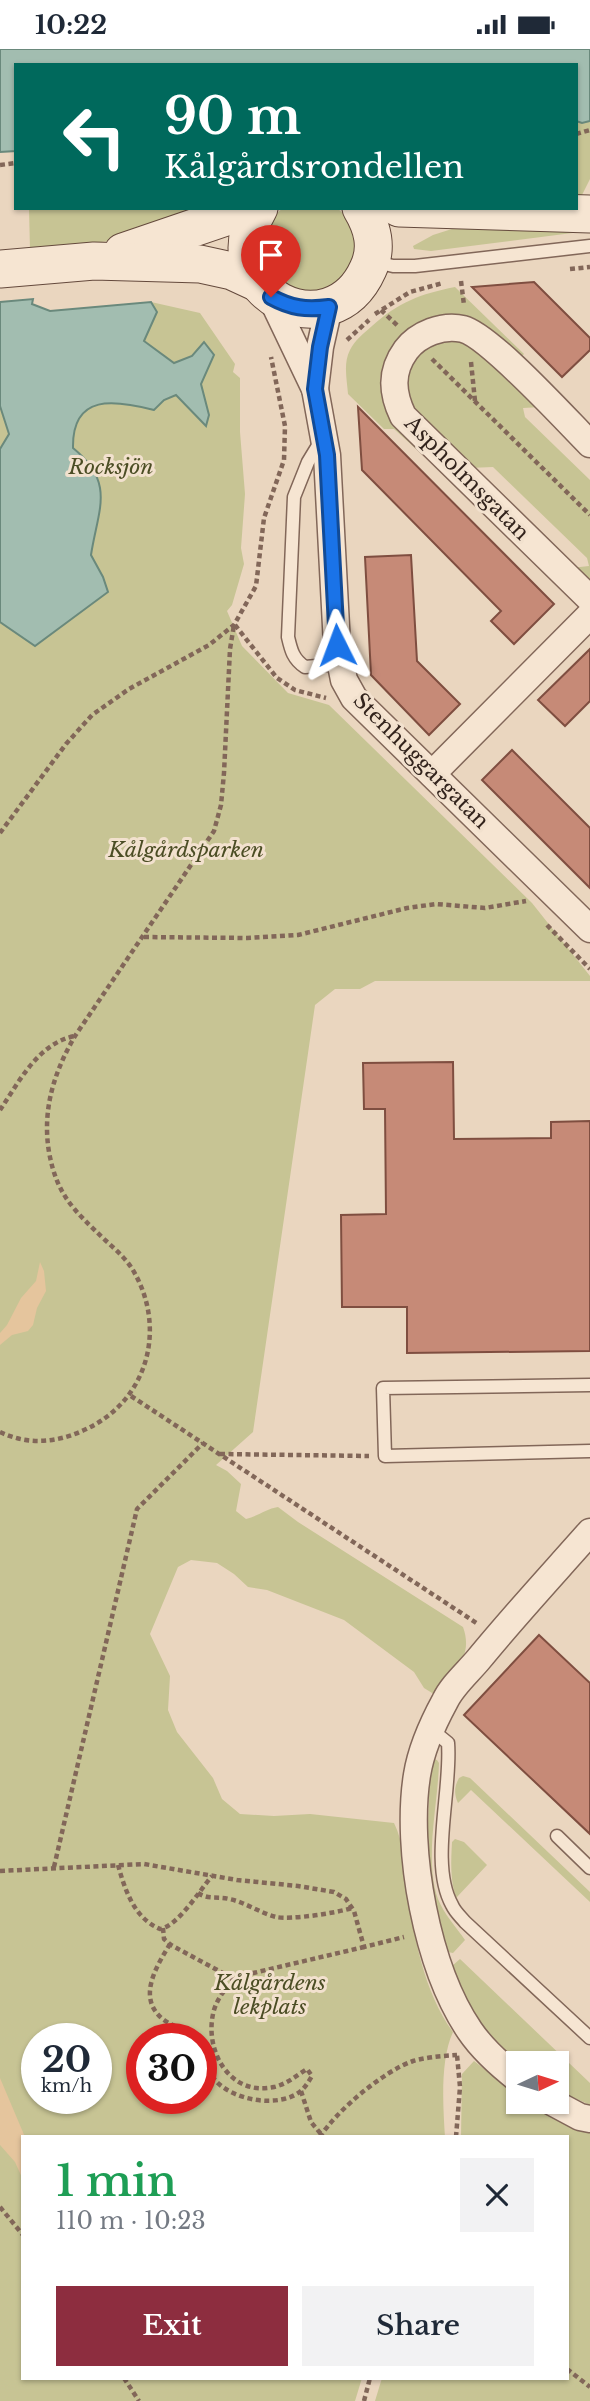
<!DOCTYPE html>
<html lang="en">
<head>
<meta charset="utf-8">
<style>
  body { margin:0; font-family:"Libre Baskerville",serif; background:#f2f2f3; color:#1f2937; height:100vh; display:flex; flex-direction:column; font-size:26px; white-space:nowrap }
  * { box-sizing:border-box; margin:0 }
  p { font-size:23px; color:#747a83 }
  .icon { flex:none; width:38px; height:38px; fill:none; stroke:currentColor; stroke-width:2; stroke-linecap:round; stroke-linejoin:round }
  .map { position:relative; flex:1; overflow:hidden }
  .drawer { position:absolute; left:21px; top:2086px; width:548px; height:245px; display:flex; flex-direction:column; background:#fff; border-radius:0px; box-shadow:0 2px 5px #0004 }
  .drawer>* { flex:none }
  .top-card { position:absolute; left:14px; top:14px; width:564px; height:147px; border-radius:0px; box-shadow:0 2px 5px #0004; background:#00695c; color:#fff; overflow:hidden }
  .needle { width:46px; rotate:86deg }
  .tools { position:absolute; left:506px; top:2002px; display:grid; gap:14px }
  .tools a { display:grid; place-items:center; width:63px; height:63px; border-radius:0px; background:#fff; box-shadow:0 2px 5px #0004; font-size:35px }
  .speed { position:absolute; left:21px; top:1974px; display:flex; gap:14px; font-size:35px; font-weight:700; text-align:center }
  .speed>* { display:grid; place-content:center; width:91px; height:91px; border-radius:50%; background:#fff; box-shadow:0 2px 5px #0004; line-height:1 }
  .speed small { font-size:18px; font-weight:400 }
  .speed .limit { border:10px solid #d22; background:#fff; color:#111 }
  .pin { position:absolute; display:grid; place-items:center; width:60px; height:60px; color:#fff; margin:-72px -30px; border-radius:50% 50% 50% 0; rotate:-45deg; box-shadow:0 0 7px #0007 }
  .pin .icon { rotate:45deg }
  .me { position:absolute; width:77px; margin:-38px; rotate:357deg; stroke-linejoin:round; filter:drop-shadow(0 0 5px #0008) }
  .turn { display:flex; align-items:center; gap:24px; height:147px; padding:0 35px; font-size:32px }
  .turn .icon { width:91px; height:91px; stroke-width:2.5 }
  .turn b { display:block; font-size:49px; line-height:60px }
  .round { display:grid; place-items:center; flex:none; width:74px; height:74px; border-radius:0px; background:#f2f2f3 }
  .overview { display:flex; align-items:center; justify-content:space-between; height:119px; padding:0 35px }
  h1 { font-size:42px; font-weight:600; line-height:52px; color:#1e9e55 }
  .button { display:flex; gap:14px; margin-top:auto; padding:14px 35px }
  .button a { flex:1; height:80px; border-radius:0px; background:#8d2d3f; color:#fff; font-size:28px; font-weight:600; line-height:80px; text-align:center }
  .button a+a { background:#f2f2f3; color:#1f2937 }
  .status { display:flex; justify-content:space-between; align-items:center; height:49px; padding:0 35px; background:#fff; direction:ltr }
  .status svg { height:19px; fill:currentColor }
  .map>svg:first-child { display:block }
</style>
</head>
<body>
<div class="status"><b>10:22</b><svg viewBox="0 0 49 12"><path d="M0 12V9h3v3zM5 12V6h3v6zM10 12V3h3v9zM15 12V0h3v12zM26 1h20v11H26zM47 4h2v5h-2z"/></svg></div>
<div class="map">
<svg width="590" height="2352" viewBox="0 0 590 2352">
  <rect width="100%" height="100%" fill="#ead6bf"/>
  <!-- green -->
  <g fill="#c7c494" fill-rule="evenodd">
    <polygon points="576,72 582,74 590,72 590,130 581,148 576,151"/>
    <polygon points="29,159 220,159 110,192 30,201"/>
    <polygon points="283,159 337,159 346,167 354,180 356,211 338,237 308,246 280,235 263,209 267,178 276,165"/>
    <polygon points="455,179 579,179 580,183 431,202 414,200 413,197 433,186"/>
    <path d="M455 238 524 305 519 310 417 275C392 293 368 327 387 358 397 375 414 389 426 404V409L394 380H384L348 345C347 331 343 314 350 301 354 292 364 284 372 277 399 253 420 245 455 238Z"/>
    <path d="M151 253 200 264 235 315 233 323 240 329V383L245 445 241 499 244 515 232 556 227 562 242 597 288 644 329 656 532 854 590 927V932H375L360 940H335L315 956 253 1383 216 1416 227 1422 241 1435 236 1462 246 1470C258 1467 266 1460 278 1458L298 1473 463 1578C474 1608 453 1623 437 1647L424 1639 414 1623 344 1571 267 1541 248 1538 234 1525 217 1514 191 1511 178 1518 150 1585 170 1627 168 1661 177 1683 213 1729 222 1750 240 1765 274 1767 310 1765 394 1774C404 1794 403 1814 406 1836 414 1886 423 1942 453 1983 440 2011 443 2057 445 2088H23V2329H362L355 2352H0V313L157 303 144 291 157 263ZM37 1990H96V2049H37ZM142 1990H201V2049H142Z"/>
    <path d="M464 290 541 358 523 359 525 368 590 431V535L571 519 589 517 587 509 493 418 469 419 413 364 403 335C420 297 421 292 464 290Z"/>
    <path d="M433 1710 437 1711 439 1714C438 1756 424 1810 438 1850 444 1865 456 1878 465 1891L453 1904 448 1903 443 1897 429 1848 427 1801 430 1719Z"/>
    <path d="M463 1727 470 1729 590 1843V1853L471 1741 458 1754C454 1745 454 1738 459 1729Z"/>
    <path d="M455 1790 464 1793 487 1816 456 1849C450 1830 451 1812 452 1793Z"/>
    <polygon points="460,1910 590,2034 590,2056 557,2041 556,2014 518,2015 486,1983 468,1957 452,1917"/>
    <polygon points="474,2012 518,2046 518,2053 528,2053 563,2074 590,2081 590,2352 375,2352 382,2329 567,2329 567,2088 461,2088 462,2025"/>
  </g>
  <!-- sand -->
  <g fill="#e5c59d">
    <polygon points="40,1213 44,1222 46,1242 37,1259 33,1276 28,1282 12,1286 0,1296 0,1284 7,1276 21,1249 36,1232"/>
    <polygon points="0,2029 25,2088 23,2088 23,2131 15,2113 0,2096"/>
  </g>
  <!-- water -->
  <g fill="#a2bdb0" stroke="#6a897c" stroke-width="2">
    <polygon points="0,0 590,0 590,72 582,74 576,72 576,16 16,16 16,102 0,103"/>
    <path d="M33 250 32 255 50 262 151 253 157 263 144 292 174 314 192 307 204 293 214 306 201 335 209 366 206 377 176 346 164 351 154 361C115 351 72 344 73 399 116 434 98 460 91 506L103 528 108 543 35 597 0 573V400L9 385 0 357V253Z"/>
  </g>
  <!-- building -->
  <g fill="#c68a77" stroke="#7f4e40" stroke-width="2">
    <polygon points="534,233 590,289 590,301 562,328 472,238"/>
    <polygon points="358,358 554,555 514,595 491,572 501,562 362,421"/>
    <polygon points="411,506 417,612 460,655 429,686 371,626 365,508"/>
    <polygon points="590,600 590,652 565,677 538,651"/>
    <polygon points="512,701 590,779 590,839 482,731"/>
    <polygon points="453,1013 454,1090 551,1089 551,1073 590,1072 590,1302 407,1304 407,1258 342,1258 341,1166 386,1165 385,1060 364,1060 363,1014"/>
    <polygon points="539,1586 590,1634 590,1785 464,1666"/>
  </g>
  <g fill="none" stroke-linecap="round" stroke-linejoin="round">
    <!-- lane casing -->
    <g stroke="#826759" stroke-width="15">
      <g id="lane">
        <polyline points="372,212 393,217 415,217 590,197"/>
        <path d="M322 390 308 413 294 448 288 588C291 601 293 610 305 618L339 615"/>
        <polyline points="590,1336 383,1339 385,1407 590,1402"/>
        <path d="M432 1681 448 1694C452 1741 429 1815 452 1856 455 1863 461 1868 465 1873L590 1989"/>
        <polyline points="557,1787 590,1819"/>
      </g>
    </g>
    <!-- street casing -->
    <g stroke="#826759" stroke-width="29">
      <g id="street">
        <polyline points="271,248 315,340 327,406 337,596 344,631 354,649 590,880"/>
        <polyline points="315,340 320,298 329,258"/>
        <path d="M590 395C566 371 490 287 463 280 443 275 418 285 406 301 390 323 392 344 403 367L590 550"/>
        <polyline points="432,725 590,566"/>
        <path d="M518 2030C500 2016 483 2001 470 1982 427 1919 405 1801 417 1726 421 1701 433 1674 445 1652 452 1637 467 1624 478 1611 514 1567 552 1526 590 1483"/>
        <polyline points="552,2053 580,2068 590,2070"/>
      </g>
    </g>
    <!-- secondary casing -->
    <g stroke="#64493c" stroke-width="39">
      <g id="secondary">
        <path d="M259 159C209 245 331 303 368 220 378 199 373 179 361 159"/>
        <polyline points="399,159 590,165"/>
        <polyline points="123,203 252,159"/>
        <polyline points="0,220 94,212 200,215 232,222 258,234"/>
      </g>
    </g>
    <!-- path -->
    <g stroke="#826759" stroke-width="4.5" stroke-dasharray="5 3.5" stroke-linecap="butt">
      <polyline points="576,85 590,81"/>
      <polyline points="0,116 16,114"/>
      <polyline points="570,220 590,218"/>
      <polyline points="461,232 464,256"/>
      <polyline points="381,261 398,277"/>
      <polyline points="375,265 410,243 443,234"/>
      <polyline points="347,291 369,271"/>
      <polyline points="432,310 590,466"/>
      <polyline points="471,313 475,352"/>
      <polyline points="235,576 277,629 295,641 326,649"/>
      <polyline points="0,784 66,695 92,666 129,640 209,596 234,576 256,537 264,469 284,411 285,377 271,308"/>
      <polyline points="547,876 590,920"/>
      <polyline points="144,888 247,889 298,886 407,859 436,855 485,859 526,852"/>
      <path d="M0 1061C19 1033 38 994 75 987"/>
      <polyline points="131,1347 478,1575"/>
      <path d="M0 1383C27 1396 55 1394 82 1382 148 1354 169 1278 131 1218 124 1208 114 1199 105 1191 74 1161 57 1147 49 1103 42 1061 54 1023 75 987L214 782 221 756 224 724 230 600 234 576"/>
      <polyline points="220,1405 369,1407"/>
      <path d="M118 1816C125 1841 134 1869 160 1880 178 1877 200 1841 212 1827"/>
      <polyline points="54,1818 137,1460 203,1394"/>
      <polyline points="0,1822 144,1815 237,1831 298,1837 334,1843 346,1850 354,1862 364,1898 404,1888"/>
      <path d="M198 1844C209 1851 217 1847 229 1850 245 1853 260 1864 276 1868 291 1871 336 1864 352 1859"/>
      <polyline points="163,1879 164,1890 171,1896 232,1929 364,1898"/>
      <path d="M170 1895C156 1918 136 1950 164 1971 175 1979 188 1981 199 1990"/>
      <path d="M201 1995C205 2007 207 2021 215 2031 233 2052 281 2060 302 2041 306 2037 309 2032 312 2027L307 2020C296 2027 287 2035 274 2038 229 2048 203 2000 214 1961 218 1948 226 1939 235 1929"/>
      <polyline points="301,2042 311,2073 321,2085"/>
      <path d="M320 2088C337 2061 384 2022 413 2012 428 2008 441 2007 457 2006"/>
      <polyline points="456,2088 460,2038 457,2006"/>
      <polyline points="0,2158 23,2186"/>
      <polyline points="567,2320 590,2338"/>
      <polyline points="124,2329 139,2352"/>
      <polyline points="364,2352 370,2329"/>
    </g>
    <!-- lane -->
    <use href="#lane" stroke="#f6e5d2" stroke-width="12"/>
    <!-- street -->
    <use href="#street" stroke="#f6e5d2" stroke-width="26"/>
    <!-- secondary -->
    <use href="#secondary" stroke="#f6e5d2" stroke-width="37"/>
  </g>
  <g fill="none" stroke-linecap="round" stroke-linejoin="round">
    <!-- route casing -->
    <g stroke="#114b97" stroke-width="18">
      <path id="route" d="M271 248C291 259 306 261 329 258L320 298 315 340 327 406 337 596"/>
    </g>
    <!-- route -->
    <use href="#route" stroke="#1a73e8" stroke-width="12"/>
  </g>
  <g text-anchor="middle" stroke-width="6" stroke-linejoin="round" paint-order="stroke">
    <!-- park labels -->
    <g font-size="21" font-style="italic" fill="#4b4d24" stroke="#f2e1ce">
      <text x="111" y="425">Rocksjön</text>
      <text x="186" y="808">Kålgårdsparken</text>
      <text x="270" y="1941">Kålgårdens<tspan x="270" dy="24">lekplats</tspan></text>
    </g>
    <!-- street labels -->
    <g font-size="21" fill="#32231c" stroke="#f2e1ce">
      <text transform="translate(467 429) rotate(45)" y="7">Aspholmsgatan</text>
      <text transform="translate(421 712) rotate(45)" y="7">Stenhuggargatan</text>
    </g>
  </g>
</svg>
<div class="tools">
<a><svg class="needle" viewBox="-14 -14 28 28"><path d="M0-13l5 13h-10z" fill="#e53935"/><path d="M0 13l5-13h-10z" fill="#747a83"/></svg></a>
</div>
<div class="speed"><div>20<small>km/h</small></div><div class="limit">30</div></div>
<div class="pin" style="left:271px;top:248px;background:#d93025"><svg class="icon" aria-label="arrive" viewBox="0 0 24 24"><path d="M6 21V4h12l-3 4 3 4H6"/></svg></div>
<svg class="me" style="left:337px;top:596px" viewBox="-20 -20 40 40"><path d="M0-17L14 15 0 8-14 15z" fill="#1a73e8" stroke="#fff" stroke-width="4"/></svg>
<div class="top-card">
<div class="turn"><svg class="icon" aria-label="left" viewBox="0 0 24 24"><path d="M17 20v-9H6M10 6l-5 5 5 5"/></svg><div><b>90 m</b>Kålgårdsrondellen</div></div>
</div>
<section class="drawer">
<div class="overview"><div><h1>1 min</h1><p>110 m · 10:23</p></div><a class="round"><svg class="icon" aria-label="close" viewBox="0 0 24 24"><path d="M6 6l12 12M18 6L6 18"/></svg></a></div>
<div class="button"><a>Exit</a><a>Share</a></div>
</section>
</div>
</body>
</html>
